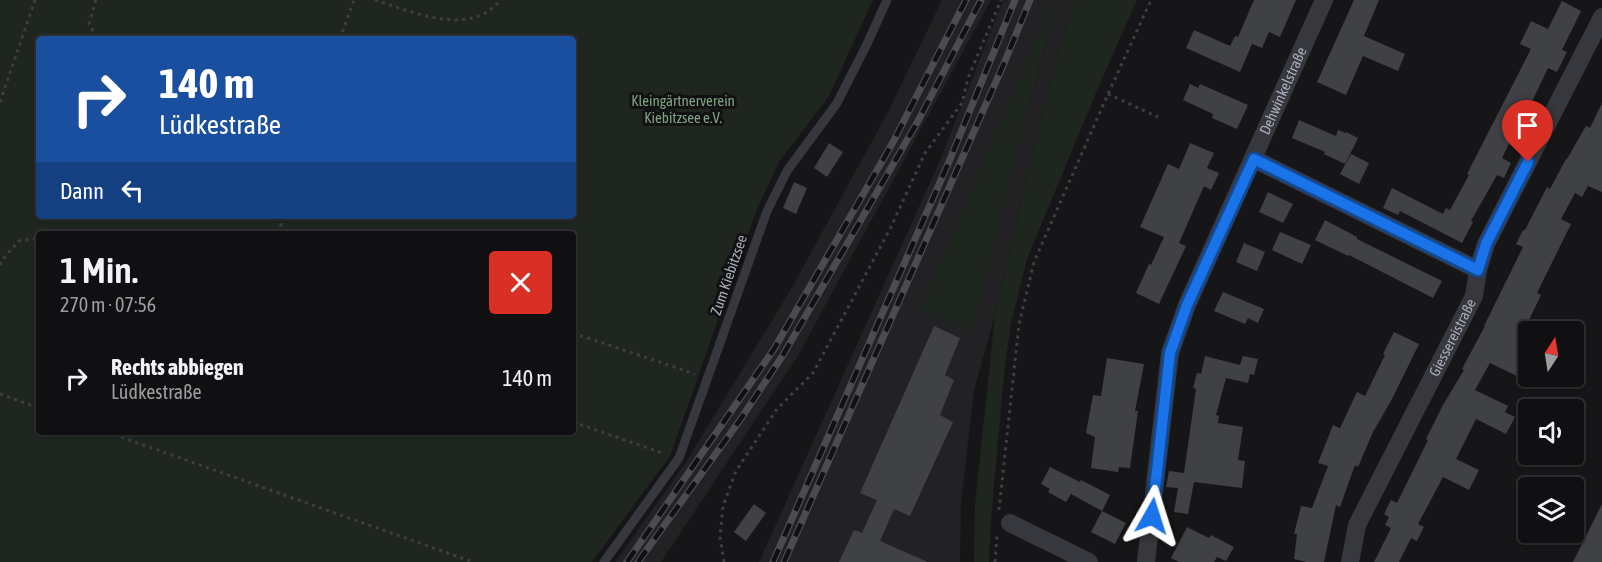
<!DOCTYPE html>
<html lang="de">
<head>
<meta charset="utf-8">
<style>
  body { margin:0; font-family:"Asap Condensed",sans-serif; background:#19191b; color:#f1f3f6; height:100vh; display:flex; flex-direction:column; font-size:22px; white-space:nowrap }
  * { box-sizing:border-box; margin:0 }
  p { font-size:20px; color:#9c9d9f }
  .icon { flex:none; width:33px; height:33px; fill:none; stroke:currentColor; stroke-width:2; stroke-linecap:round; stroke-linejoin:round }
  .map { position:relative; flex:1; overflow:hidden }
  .panel { position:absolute; left:36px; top:231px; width:540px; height:204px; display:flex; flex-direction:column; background:#101012; border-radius:6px; box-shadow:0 2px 4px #0004,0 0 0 2px #303032 }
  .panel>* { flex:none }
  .hud { position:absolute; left:36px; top:36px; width:540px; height:183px; border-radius:6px; box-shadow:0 2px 4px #0004,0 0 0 2px #303032; background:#1a4fa0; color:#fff; overflow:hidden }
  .needle { width:39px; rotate:12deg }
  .buttons { position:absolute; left:1518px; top:321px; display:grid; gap:12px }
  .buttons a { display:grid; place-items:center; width:66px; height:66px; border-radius:6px; background:#101012; box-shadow:0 2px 4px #0004,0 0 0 2px #303032; font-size:30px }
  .pin { position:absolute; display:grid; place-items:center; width:51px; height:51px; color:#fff; margin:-62px -26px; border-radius:50% 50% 50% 0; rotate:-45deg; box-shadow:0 0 6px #0007 }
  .pin .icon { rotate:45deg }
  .me { position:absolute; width:66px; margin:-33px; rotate:6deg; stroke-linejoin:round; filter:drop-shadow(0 0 4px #0008) }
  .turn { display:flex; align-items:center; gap:21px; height:126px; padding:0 24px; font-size:27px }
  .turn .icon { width:78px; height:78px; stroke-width:2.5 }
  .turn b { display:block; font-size:42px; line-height:51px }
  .then { display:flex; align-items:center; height:57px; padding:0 24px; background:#0003; gap:12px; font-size:22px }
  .round { display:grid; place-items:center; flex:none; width:63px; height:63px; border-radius:6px; background:#19191b }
  .overview { display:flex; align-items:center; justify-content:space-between; height:102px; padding:0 24px }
  h1 { font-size:36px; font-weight:600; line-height:45px }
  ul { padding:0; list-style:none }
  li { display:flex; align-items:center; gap:18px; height:90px; padding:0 24px }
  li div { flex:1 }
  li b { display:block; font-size:22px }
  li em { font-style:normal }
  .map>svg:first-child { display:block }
</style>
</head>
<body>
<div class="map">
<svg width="1602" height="562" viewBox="0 0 1602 562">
  <rect width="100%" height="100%" fill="#161618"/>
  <!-- built -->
  <g fill="#222225">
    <polygon points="942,0 991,0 796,359 661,562 615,562 685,464 791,289 888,112"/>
    <polygon points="1003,0 1053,0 922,309 1026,118 1057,0 1073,0 1040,122 995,315 974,390 961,503 960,562 759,562 941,158"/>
  </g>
  <!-- green -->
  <g fill="#1e261f" fill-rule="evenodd">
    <path d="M0 0H873L829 96 779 162 757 209 670 456 592 562H0ZM39 39H573V216H39ZM39 234H573V432H39Z"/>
    <polygon points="1053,0 1057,0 1026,118 973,332 921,309"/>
    <polygon points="1073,0 1137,0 1098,88 1027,259 1011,324 1005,365 991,519 989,562 974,562 975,505 995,315 1040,122"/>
  </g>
  <!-- building -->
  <g fill="#404145">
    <polygon points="1254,0 1296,0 1280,37 1269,32 1262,48 1252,44 1240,72 1186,48 1194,30 1230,46 1235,36 1238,37"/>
    <polygon points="1354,0 1379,0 1364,36 1405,54 1398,71 1363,56 1346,95 1317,82"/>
    <polygon points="1562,1 1581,11 1562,50 1567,52 1557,72 1548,68 1527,112 1515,134 1514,134 1502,158 1511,163 1504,178 1497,175 1471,221 1473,222 1462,243 1400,211 1398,215 1383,208 1392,188 1443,214 1446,208 1450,210 1469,175 1467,174 1531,49 1520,44 1531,21 1548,29"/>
    <polygon points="1190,84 1198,88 1200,84 1248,105 1237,129 1212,118 1213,114 1183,100"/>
    <polygon points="1602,103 1602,192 1588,186 1582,197 1575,193 1561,219 1571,224 1537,293 1541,295 1528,322 1528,368 1523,379 1490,363 1475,390 1508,406 1505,412 1515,417 1506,434 1476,419 1456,459 1479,470 1469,490 1443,477 1418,524 1424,527 1417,541 1411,538 1399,562 1374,562 1391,528 1385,525 1389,517 1384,514 1391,500 1397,503 1428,440 1426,439 1443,405 1464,370 1462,369 1485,326 1484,326 1523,247 1516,244 1523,230 1525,230 1547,187 1550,189 1566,159 1567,159 1586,126 1590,128"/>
    <polygon points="1299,120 1336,136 1338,130 1345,133 1346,132 1358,138 1345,164 1324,154 1325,152 1292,138"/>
    <polygon points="829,143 843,152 827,177 814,168"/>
    <polygon points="1190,143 1214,153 1207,168 1219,173 1211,190 1204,186 1179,243 1186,246 1159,304 1136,293 1149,264 1151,265 1164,237 1140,227 1168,164 1179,169"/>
    <polygon points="1351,154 1369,163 1359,184 1340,174"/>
    <polygon points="794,182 807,188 796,214 783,208"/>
    <polygon points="1268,192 1293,204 1283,223 1259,212"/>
    <polygon points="1325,220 1357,237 1357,239 1442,281 1433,298 1349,255 1348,256 1315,240"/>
    <polygon points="1280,232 1311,245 1302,264 1272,250"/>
    <polygon points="1244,243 1265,252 1257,271 1236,262"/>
    <polygon points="1223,292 1264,309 1258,323 1248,318 1245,324 1214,311"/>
    <polygon points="934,326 960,338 945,375 954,380 940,415 953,422 910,516 894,509 880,541 928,562 839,562 854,530 862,533 877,500 860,493"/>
    <polygon points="1394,332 1419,344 1392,399 1373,432 1358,467 1355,465 1340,507 1336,505 1324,562 1307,562 1294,559 1297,534 1294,534 1301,506 1312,508 1328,466 1318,463 1333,425 1340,428 1357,392 1365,396 1385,355 1383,354"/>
    <polygon points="1205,356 1240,365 1243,356 1258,359 1254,375 1250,374 1248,383 1226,378 1216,415 1219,416 1218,423 1243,427 1238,460 1245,461 1242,488 1194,482 1188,514 1174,512 1178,488 1166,487 1169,471 1184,473 1196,389 1193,388 1197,373 1201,374"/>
    <polygon points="1107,358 1144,364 1135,411 1138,411 1130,468 1119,467 1118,472 1091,468 1095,437 1086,433 1093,395 1101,396"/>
    <polygon points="1050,467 1080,482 1081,480 1110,495 1102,511 1071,494 1066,502 1048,492 1050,489 1041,484"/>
    <polygon points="754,504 766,513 746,541 734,532"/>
    <polygon points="1602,504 1602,562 1573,562"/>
    <polygon points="1102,511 1126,523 1115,544 1091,532"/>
    <polygon points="1187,527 1209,538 1211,535 1234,547 1226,561 1217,557 1214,562 1179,562 1171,558"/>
  </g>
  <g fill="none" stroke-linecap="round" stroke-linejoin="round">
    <!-- path -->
    <g stroke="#3d3f44" stroke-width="3" stroke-dasharray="3 4.5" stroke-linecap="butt">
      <polyline points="96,0 89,24 97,38 101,39"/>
      <path d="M375 0C412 12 471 38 500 0"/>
      <polyline points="340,39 354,0"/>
      <polyline points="1108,94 1158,117"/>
      <polyline points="0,102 35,0"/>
      <polyline points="280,216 281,227 289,234"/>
      <polyline points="0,265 2,260 19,241 39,238"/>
      <polyline points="573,333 695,374"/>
      <polyline points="0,394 39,408"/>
      <polyline points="573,422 665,454"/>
      <polyline points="107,432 473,562"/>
      <polyline points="999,510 1019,324 1034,262 1108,94 1151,0"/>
      <polyline points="724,562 720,537 723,506 736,471 777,409 813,373 890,229 925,153 962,103 968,78 1001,0"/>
      <polyline points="995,562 997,535"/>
    </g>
    <!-- lane -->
    <polyline stroke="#37383d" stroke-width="9" points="604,562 679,458 767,211 787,171 837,103 867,44 887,0"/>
    <!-- street -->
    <g stroke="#37383d" stroke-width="18">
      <polyline points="1254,159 1478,270"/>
      <polyline points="1010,523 1089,562"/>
      <path id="s1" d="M1146 562 1170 353 1187 305 1324 0"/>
      <path id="s2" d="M1350 562 1357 525 1474 296 1478 270 1486 244 1602 17"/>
    </g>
    <!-- rail casing -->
    <g stroke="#4a4c52" stroke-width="7">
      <g id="rail">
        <polyline points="627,562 774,349 892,144 966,0"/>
        <polyline points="638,562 740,420 783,355 918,121 981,0"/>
        <polyline points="773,562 948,164 1015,0"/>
        <polyline points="784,562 1005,61 1030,0"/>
      </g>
    </g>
    <!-- rail -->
    <use href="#rail" stroke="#111113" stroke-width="4.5" stroke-dasharray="14" stroke-linecap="butt"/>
  </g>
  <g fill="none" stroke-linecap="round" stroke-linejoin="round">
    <!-- route casing -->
    <g stroke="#114b97" stroke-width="15">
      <polyline id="route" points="1152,516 1170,353 1187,305 1254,159 1478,270 1486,244 1528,162"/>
    </g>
    <!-- route -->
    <use href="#route" stroke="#1a73e8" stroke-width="10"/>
  </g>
  <g text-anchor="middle" stroke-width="6" stroke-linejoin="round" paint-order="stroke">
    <!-- street labels -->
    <g font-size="15" fill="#a8adb8" stroke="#111113">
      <text dy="5" stroke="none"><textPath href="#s1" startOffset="496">Dehwinkelstraße</textPath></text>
      <text transform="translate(729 275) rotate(-71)" y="5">Zum Kiebitzsee</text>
      <text dy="5" stroke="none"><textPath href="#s2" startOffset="248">Giessereistraße</textPath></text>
    </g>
    <!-- park labels -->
    <g font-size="15" fill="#7fa381" stroke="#111113">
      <text x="683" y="106">Kleingärtnerverein<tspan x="683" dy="17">Kiebitzsee e.V.</tspan></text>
    </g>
  </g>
</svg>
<div class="buttons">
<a><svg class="needle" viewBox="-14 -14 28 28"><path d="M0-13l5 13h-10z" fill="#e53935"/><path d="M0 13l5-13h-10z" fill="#9c9d9f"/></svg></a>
<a><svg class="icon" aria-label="sound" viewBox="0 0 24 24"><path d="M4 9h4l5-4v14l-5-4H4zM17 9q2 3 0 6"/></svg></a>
<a><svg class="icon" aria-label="layers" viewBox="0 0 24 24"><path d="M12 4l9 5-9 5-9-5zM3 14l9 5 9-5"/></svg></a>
</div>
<div class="pin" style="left:1528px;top:162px;background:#d93025"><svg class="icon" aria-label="arrive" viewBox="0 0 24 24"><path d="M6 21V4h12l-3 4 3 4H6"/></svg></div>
<svg class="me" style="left:1152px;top:516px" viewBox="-20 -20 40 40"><path d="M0-17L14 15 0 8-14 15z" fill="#1a73e8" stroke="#fff" stroke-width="4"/></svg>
<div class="hud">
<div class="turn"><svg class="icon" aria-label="right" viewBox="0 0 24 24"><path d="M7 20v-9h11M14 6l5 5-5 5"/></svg><div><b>140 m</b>Lüdkestraße</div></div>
<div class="then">Dann<svg class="icon" aria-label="left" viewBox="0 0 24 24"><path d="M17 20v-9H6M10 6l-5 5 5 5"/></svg></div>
</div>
<section class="panel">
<div class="overview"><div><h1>1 Min.</h1><p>270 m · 07:56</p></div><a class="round" style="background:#d93025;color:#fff"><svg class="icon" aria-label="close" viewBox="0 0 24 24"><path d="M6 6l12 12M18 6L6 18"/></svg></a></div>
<ul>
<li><svg class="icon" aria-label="right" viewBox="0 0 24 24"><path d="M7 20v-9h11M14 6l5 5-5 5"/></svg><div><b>Rechts abbiegen</b><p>Lüdkestraße</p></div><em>140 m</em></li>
</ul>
</section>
</div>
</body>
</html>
